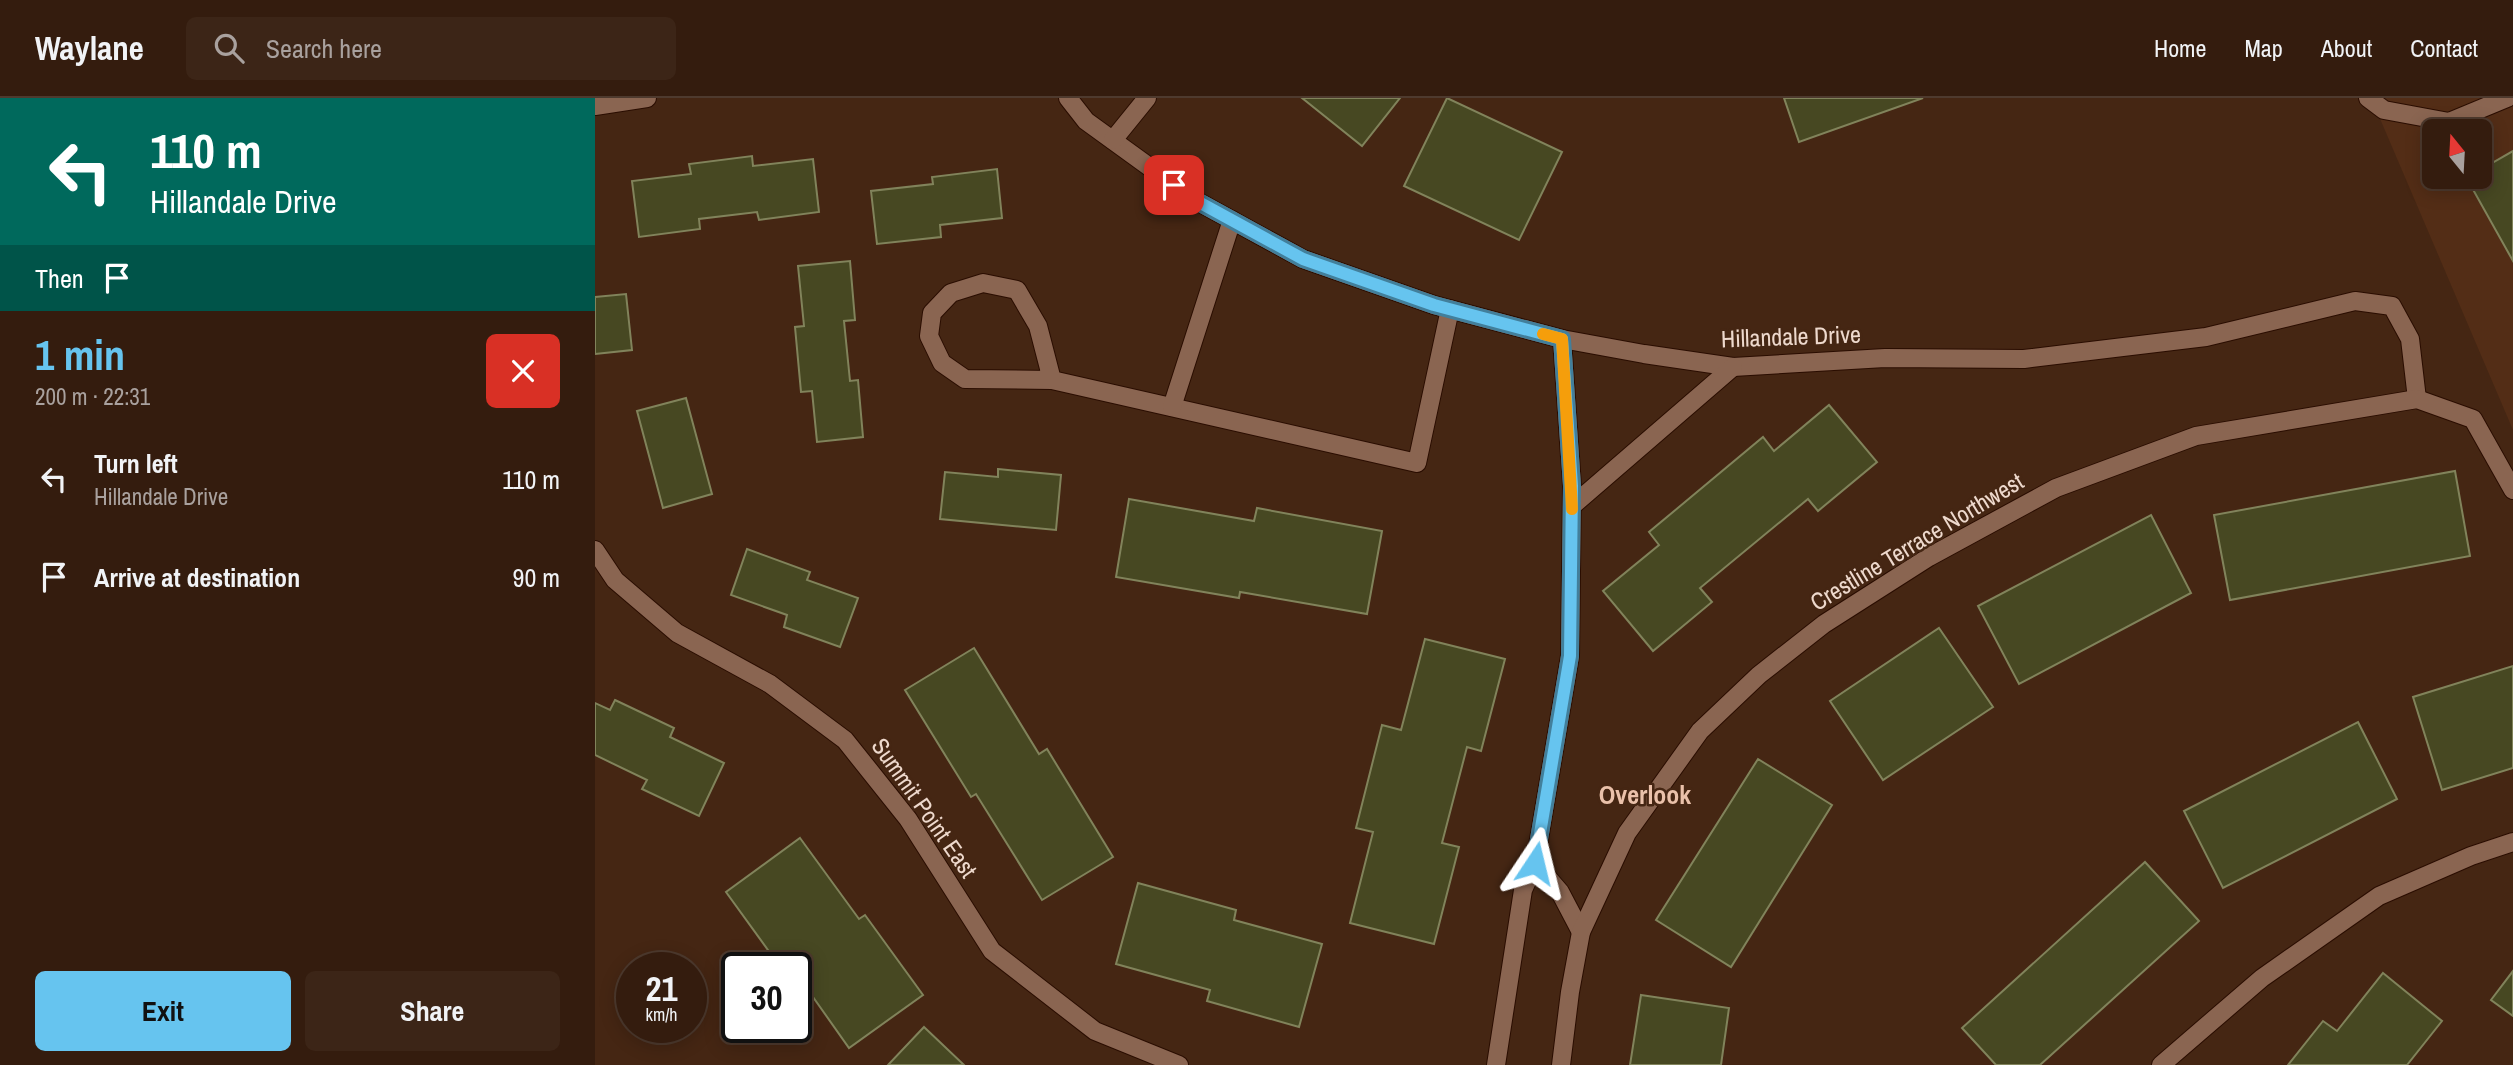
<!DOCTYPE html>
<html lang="en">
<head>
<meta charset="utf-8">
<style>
  body { margin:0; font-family:"Archivo Narrow",sans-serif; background:#3c2517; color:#f1f3f6; height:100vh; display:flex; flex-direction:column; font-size:26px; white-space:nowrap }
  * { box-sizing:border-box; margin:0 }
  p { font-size:23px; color:#a9a19e }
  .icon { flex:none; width:38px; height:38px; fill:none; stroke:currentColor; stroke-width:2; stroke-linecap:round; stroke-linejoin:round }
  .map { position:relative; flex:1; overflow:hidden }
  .side { display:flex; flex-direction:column; background:#341c0e; width:595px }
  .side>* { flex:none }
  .banner { background:#00695c; color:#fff; overflow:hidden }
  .needle { width:46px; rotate:342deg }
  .buttons { position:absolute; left:1827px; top:21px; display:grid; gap:14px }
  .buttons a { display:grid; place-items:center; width:70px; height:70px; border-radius:10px; background:#341c0e; box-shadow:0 4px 18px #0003,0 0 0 2px #4e3a2e; font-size:35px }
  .speed { position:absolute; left:21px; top:854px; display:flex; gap:14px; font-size:35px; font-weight:700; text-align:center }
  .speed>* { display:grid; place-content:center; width:91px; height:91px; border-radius:50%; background:#341c0e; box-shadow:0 4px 18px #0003,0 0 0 2px #4e3a2e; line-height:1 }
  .speed small { font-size:18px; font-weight:400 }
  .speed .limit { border:4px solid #111; border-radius:10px; background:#fff; color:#111 }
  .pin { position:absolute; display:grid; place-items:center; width:60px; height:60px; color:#fff; margin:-30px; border-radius:14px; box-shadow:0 4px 10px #0006 }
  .me { position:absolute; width:77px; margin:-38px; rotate:10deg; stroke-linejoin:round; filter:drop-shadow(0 0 5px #0008) }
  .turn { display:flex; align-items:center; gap:24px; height:147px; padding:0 35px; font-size:32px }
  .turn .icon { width:91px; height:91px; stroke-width:2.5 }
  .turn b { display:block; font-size:49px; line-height:60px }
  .then { display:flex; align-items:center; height:66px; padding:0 35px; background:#0003; gap:14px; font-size:26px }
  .round { display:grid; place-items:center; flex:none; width:74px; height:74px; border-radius:10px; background:#3c2517 }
  .overview { display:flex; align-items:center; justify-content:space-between; height:119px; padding:0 35px }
  h1 { font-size:42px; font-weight:800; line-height:52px; color:#66c4ef }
  .primary-button { display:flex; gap:14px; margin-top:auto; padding:14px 35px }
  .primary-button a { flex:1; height:80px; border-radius:10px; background:#66c4ef; color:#111; font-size:28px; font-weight:800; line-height:80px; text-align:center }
  .primary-button a+a { background:#3c2517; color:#f1f3f6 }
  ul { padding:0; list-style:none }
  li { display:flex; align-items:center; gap:21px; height:98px; padding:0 35px }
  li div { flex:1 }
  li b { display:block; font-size:26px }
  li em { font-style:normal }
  header { display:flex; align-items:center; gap:42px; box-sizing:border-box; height:98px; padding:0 35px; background:#341c0e; border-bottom:2px solid #4e3a2e }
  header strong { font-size:33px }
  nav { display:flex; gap:38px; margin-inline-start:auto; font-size:24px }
  .search { width:490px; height:63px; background:#3c2517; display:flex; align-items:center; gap:18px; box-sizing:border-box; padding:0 24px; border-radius:10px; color:#a9a19e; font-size:26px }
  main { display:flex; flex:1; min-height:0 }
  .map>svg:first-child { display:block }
</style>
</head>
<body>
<header>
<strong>Waylane</strong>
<div class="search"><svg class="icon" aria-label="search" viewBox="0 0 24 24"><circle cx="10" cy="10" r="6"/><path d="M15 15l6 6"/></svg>Search here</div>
<nav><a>Home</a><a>Map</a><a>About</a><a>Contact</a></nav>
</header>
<main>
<section class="side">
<div class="banner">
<div class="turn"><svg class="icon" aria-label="left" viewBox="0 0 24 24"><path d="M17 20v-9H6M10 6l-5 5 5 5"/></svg><div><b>110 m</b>Hillandale Drive</div></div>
<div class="then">Then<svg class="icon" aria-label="arrive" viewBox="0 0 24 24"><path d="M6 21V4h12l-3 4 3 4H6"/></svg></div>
</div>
<div class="overview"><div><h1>1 min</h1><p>200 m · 22:31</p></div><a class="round" style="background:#d93025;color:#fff"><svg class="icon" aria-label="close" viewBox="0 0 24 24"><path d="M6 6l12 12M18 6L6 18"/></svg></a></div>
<ul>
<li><svg class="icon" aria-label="left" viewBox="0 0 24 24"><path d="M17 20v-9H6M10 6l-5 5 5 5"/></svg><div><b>Turn left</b><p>Hillandale Drive</p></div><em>110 m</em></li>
<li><svg class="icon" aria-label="arrive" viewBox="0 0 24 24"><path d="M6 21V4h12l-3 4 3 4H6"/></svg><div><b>Arrive at destination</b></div><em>90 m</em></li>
</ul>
<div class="primary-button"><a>Exit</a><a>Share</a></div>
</section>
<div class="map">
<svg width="1918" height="967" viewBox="0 0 1918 967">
  <rect width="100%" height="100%" fill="#452613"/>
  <!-- built -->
  <path fill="#532d16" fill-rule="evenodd" d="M1775 0H1918V332L1783 16ZM1839 33H1885V79H1839Z"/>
  <!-- building -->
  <g fill="#474822" stroke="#81835b" stroke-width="2">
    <polygon points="707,0 805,0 767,48"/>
    <polygon points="852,0 967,54 924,142 809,88"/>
    <polygon points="1189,0 1328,0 1204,44"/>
    <polygon points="1918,53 1918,163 1871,79 1885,79 1885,72"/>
    <polygon points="157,58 158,68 218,61 224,114 164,122 162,114 104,121 105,131 44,139 37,83 96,76 94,66"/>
    <polygon points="402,71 407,120 345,127 346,139 282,146 276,93 338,86 337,79"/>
    <polygon points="255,163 260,222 249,223 255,283 263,282 268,339 222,344 217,293 206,294 200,229 209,228 203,168"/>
    <polygon points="31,196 37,252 0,256 0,199"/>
    <polygon points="91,300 117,396 68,410 42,313"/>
    <polygon points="1234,307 1282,364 1223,413 1213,401 1105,490 1117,504 1058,553 1008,493 1064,447 1054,434 1168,339 1179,353"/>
    <polygon points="403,371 466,377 461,432 345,421 350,374 403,379"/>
    <polygon points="1860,373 1875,458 1635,502 1619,417"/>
    <polygon points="534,401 659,423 662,410 787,433 772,516 645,494 644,500 521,479"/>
    <polygon points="1556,417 1596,495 1424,586 1383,508"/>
    <polygon points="152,451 215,474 212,482 263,500 245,549 189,529 192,517 136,497"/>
    <polygon points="1344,530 1398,609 1288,682 1235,603"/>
    <polygon points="830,541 910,561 886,653 872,649 847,745 864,749 839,846 755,825 778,734 761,730 787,627 806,632"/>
    <polygon points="379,550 444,656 452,651 518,759 447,802 381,696 376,699 310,592"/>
    <polygon points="1918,568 1918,670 1847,692 1818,599"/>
    <polygon points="20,602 79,630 75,639 129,665 104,718 47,691 52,682 0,657 0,605 15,612"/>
    <polygon points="1763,624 1802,701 1628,790 1589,713"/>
    <polygon points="1163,661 1237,707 1136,869 1061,822"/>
    <polygon points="205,740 264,821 270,817 328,897 254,950 201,875 201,870 186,870 131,794"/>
    <polygon points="1550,764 1604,823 1445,967 1401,967 1367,930"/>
    <polygon points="543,785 641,812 639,822 727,846 704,929 612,903 615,892 521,866"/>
    <polygon points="1918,873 1918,918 1896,902"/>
    <polygon points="1788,875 1847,923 1812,967 1693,967 1728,923 1742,933"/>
    <polygon points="1046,897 1134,910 1126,967 1035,967"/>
    <polygon points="329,929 369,967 293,967"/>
  </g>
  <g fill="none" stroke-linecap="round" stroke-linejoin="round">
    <!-- minor casing -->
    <g stroke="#2a0d00" stroke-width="20">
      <g id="minor">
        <polyline points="473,0 491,23 600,102 708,161 839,207 967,241 1049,256 1138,269 1290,260 1429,261 1611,239 1760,203 1797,208 1815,241 1822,301"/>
        <polyline points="1773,0 1789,12 1854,24 1912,0"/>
        <polyline points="0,8 52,0"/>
        <polyline points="518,42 552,0"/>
        <polyline points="967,241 977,388 975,558 940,765 965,794 986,834"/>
        <polyline points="457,282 443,228 422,192 388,185 356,195 337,215 334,238 347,265 370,281 457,282 822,365 855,211"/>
        <polyline points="577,309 637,122"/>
        <polyline points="977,408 1138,269"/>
        <polyline points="0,452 20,482 82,535 175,586 250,642 313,721 397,853 500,933 584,967"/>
        <polyline points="901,967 928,792 940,765"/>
        <polyline points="966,967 975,894 986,834 1032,735 1105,633 1164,577 1229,526 1334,459 1461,390 1601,338 1822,301 1878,321 1918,392"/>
        <polyline points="1566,967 1667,880 1784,798 1876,758 1918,744"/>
      </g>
    </g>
    <!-- minor -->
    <use href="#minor" stroke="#8a6551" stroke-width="18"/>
  </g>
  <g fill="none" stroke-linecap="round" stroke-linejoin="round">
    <!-- route casing -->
    <g stroke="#427f9b" stroke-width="18">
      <polyline id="route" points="579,87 600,102 708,161 839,207 967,241 977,388 975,558 940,765"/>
    </g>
    <!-- route -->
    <use href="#route" stroke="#66c4ef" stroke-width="12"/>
    <!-- slow -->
    <polyline stroke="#f59e0b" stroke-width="12" points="948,236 967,241 977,411"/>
  </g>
  <g text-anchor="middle" stroke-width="5" stroke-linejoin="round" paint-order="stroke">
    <!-- street labels -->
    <g font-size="24" fill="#eed9cd" stroke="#452613">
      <text transform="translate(1196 239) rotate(-2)" y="8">Hillandale Drive</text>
      <text transform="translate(1322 444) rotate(-31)" y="8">Crestline Terrace Northwest</text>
      <text transform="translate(329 710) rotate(55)" y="8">Summit Point East</text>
    </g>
    <!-- neighbourhood labels -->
    <g font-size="26" font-weight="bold" fill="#eac1aa" stroke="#452613">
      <text x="1050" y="706">Overlook</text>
    </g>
  </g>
</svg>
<div class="buttons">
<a><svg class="needle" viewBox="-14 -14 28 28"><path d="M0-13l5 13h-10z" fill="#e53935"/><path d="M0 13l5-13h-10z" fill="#a9a19e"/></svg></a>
</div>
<div class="speed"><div>21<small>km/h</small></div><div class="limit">30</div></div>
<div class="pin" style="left:579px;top:87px;background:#d93025"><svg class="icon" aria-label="arrive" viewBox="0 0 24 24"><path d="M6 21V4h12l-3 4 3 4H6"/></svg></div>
<svg class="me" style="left:940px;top:765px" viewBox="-20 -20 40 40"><path d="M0-17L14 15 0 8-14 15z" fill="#66c4ef" stroke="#fff" stroke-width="4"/></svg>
</div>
</main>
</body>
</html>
